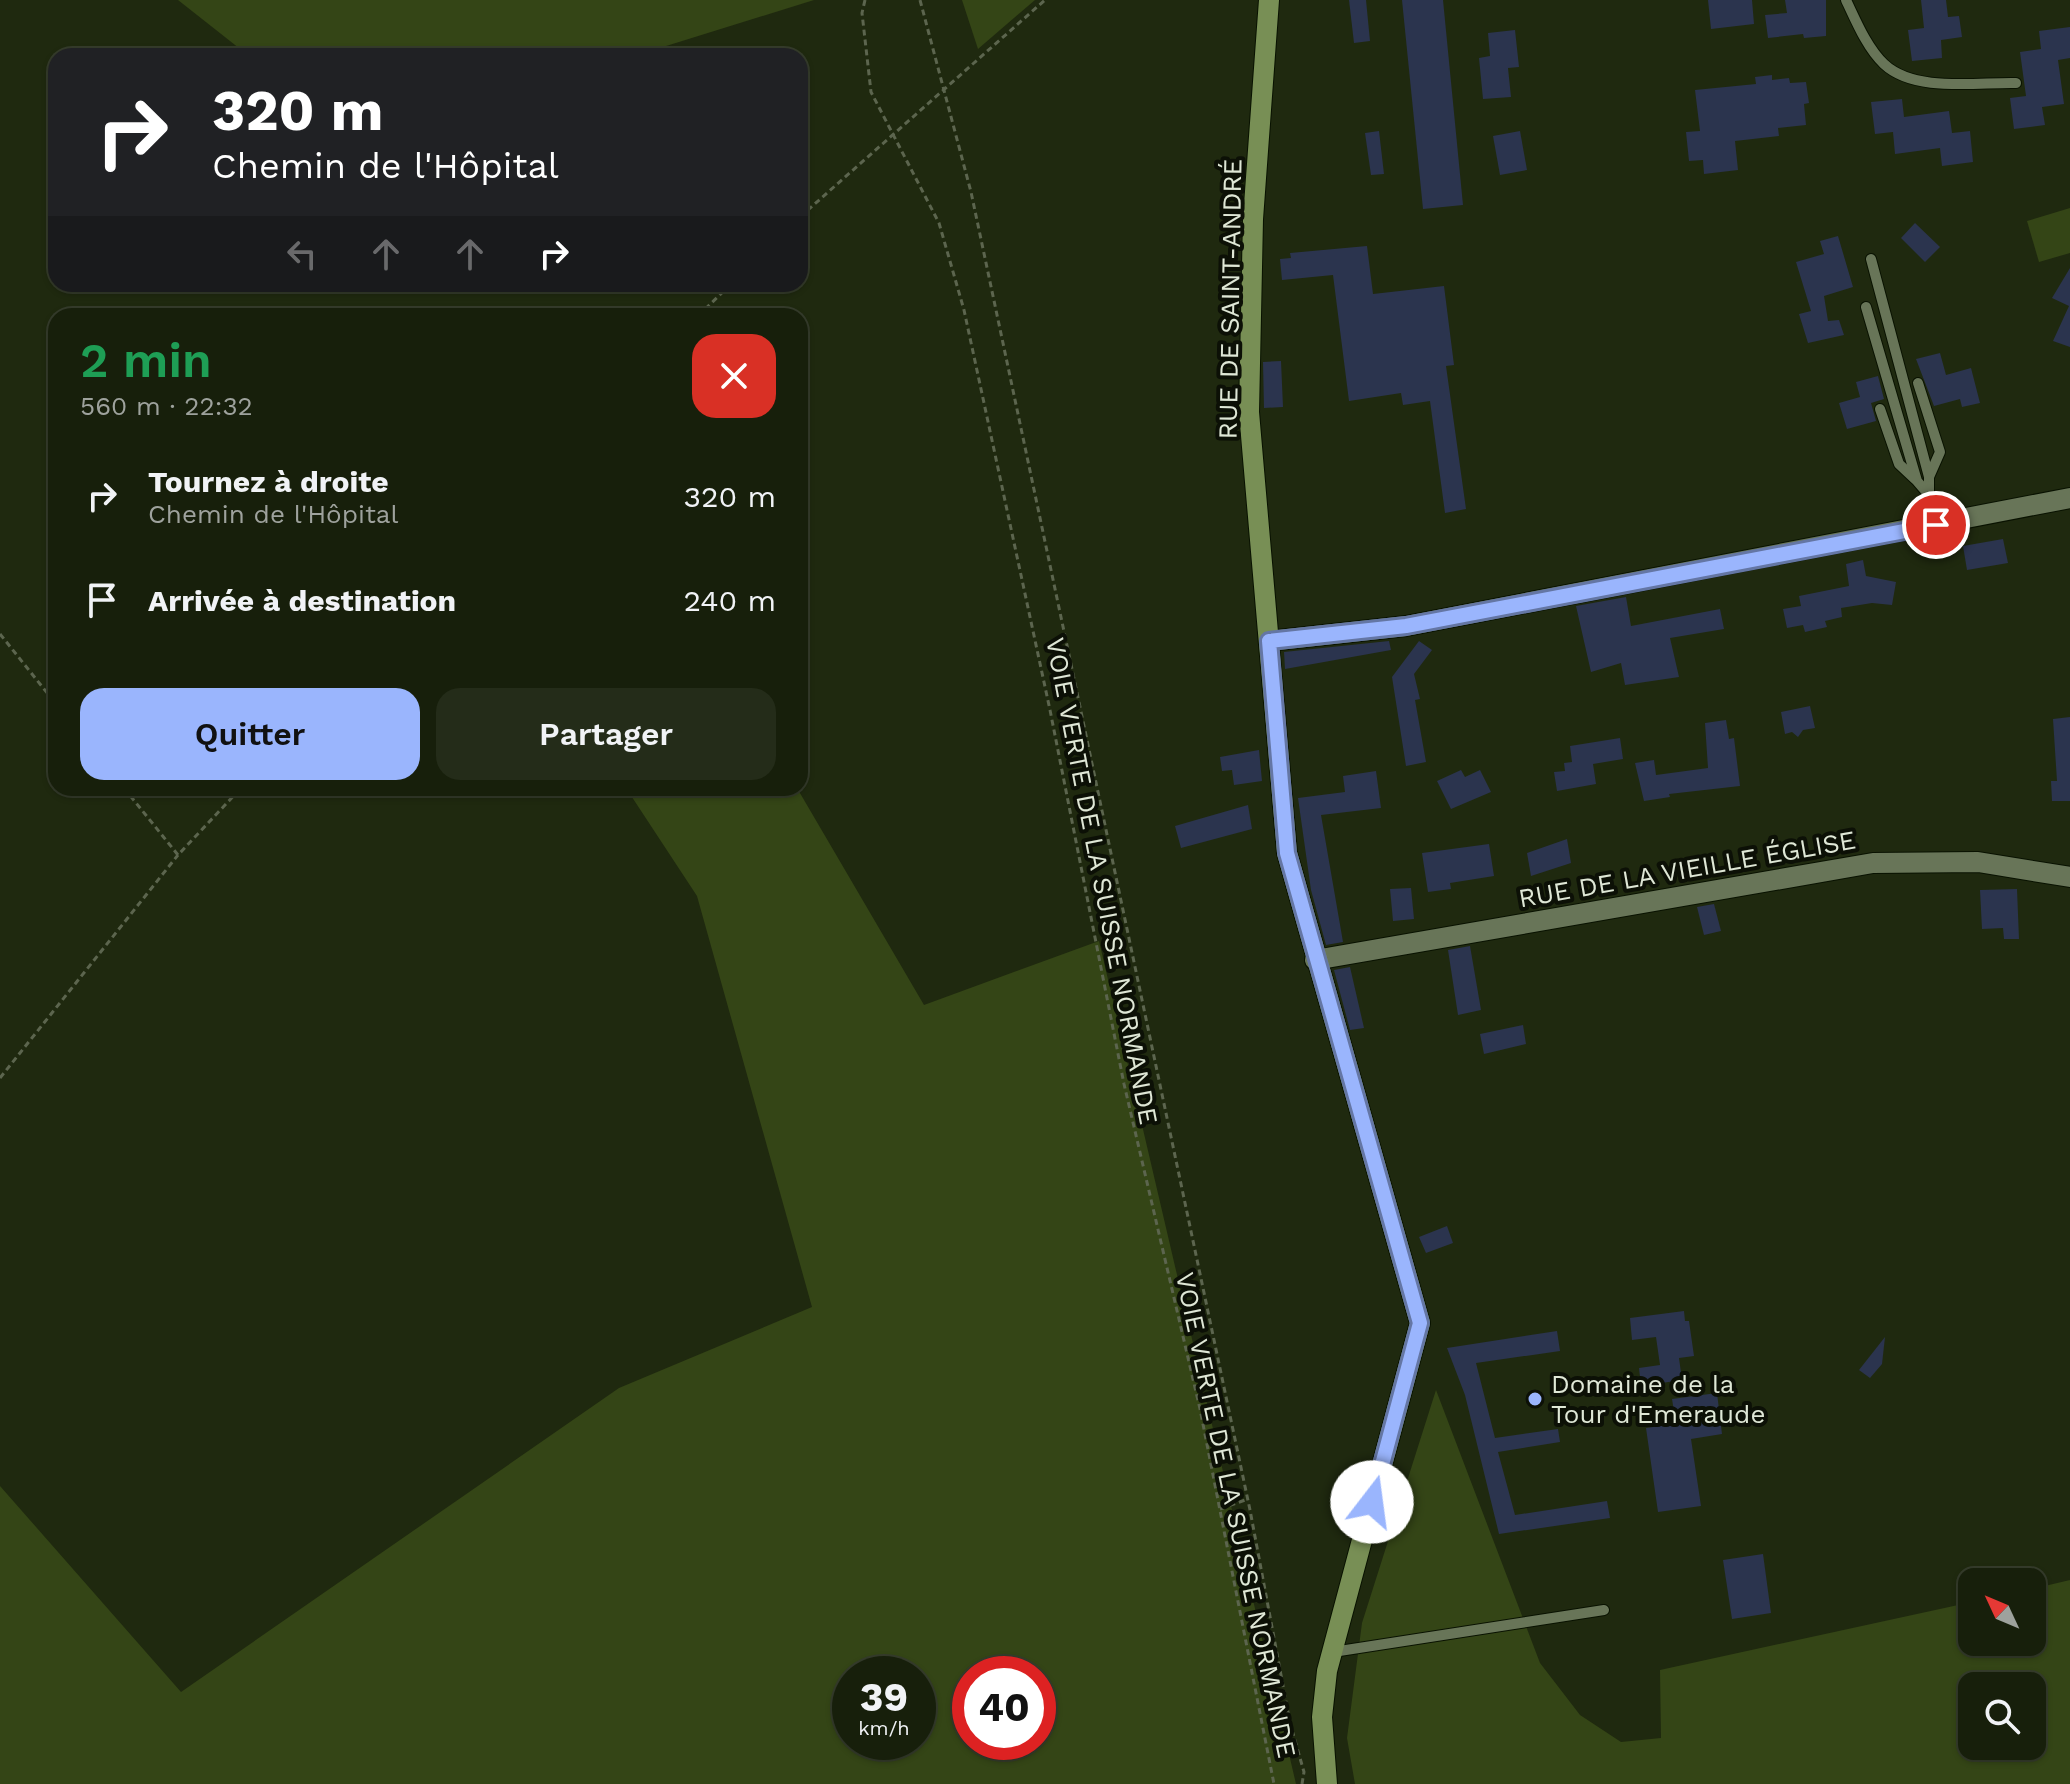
<!DOCTYPE html>
<html lang="fr">
<head>
<meta charset="utf-8">
<style>
  body { margin:0; font-family:"Work Sans",sans-serif; background:#242c19; color:#f1f3f6; height:100vh; display:flex; flex-direction:column; font-size:30px; white-space:nowrap }
  * { box-sizing:border-box; margin:0 }
  p { font-size:26px; color:#9ea29d }
  .icon { flex:none; width:44px; height:44px; fill:none; stroke:currentColor; stroke-width:2; stroke-linecap:round; stroke-linejoin:round }
  .map { position:relative; flex:1; overflow:hidden }
  .details { position:absolute; left:48px; top:308px; width:760px; height:488px; display:flex; flex-direction:column; background:#171f0b; border-radius:24px; box-shadow:0 2px 6px #0004,0 0 0 2px #363d2c }
  .details>* { flex:none }
  .top-card { position:absolute; left:48px; top:48px; width:760px; height:244px; border-radius:24px; box-shadow:0 2px 6px #0004,0 0 0 2px #363d2c; background:#202124; color:#fff; overflow:hidden }
  .needle { width:52px; rotate:314deg }
  .buttons { position:absolute; left:1958px; top:1568px; display:grid; gap:16px }
  .buttons a { display:grid; place-items:center; width:88px; height:88px; border-radius:16px; background:#171f0b; box-shadow:0 2px 6px #0004,0 0 0 2px #363d2c; font-size:40px }
  .speed { position:absolute; left:832px; top:1656px; display:flex; gap:16px; font-size:40px; font-weight:700; text-align:center }
  .speed>* { display:grid; place-content:center; width:104px; height:104px; border-radius:50%; background:#171f0b; box-shadow:0 2px 6px #0004,0 0 0 2px #363d2c; line-height:1 }
  .speed small { font-size:20px; font-weight:400 }
  .speed .limit { border:12px solid #d22; background:#fff; color:#111 }
  .pin { position:absolute; display:grid; place-items:center; width:68px; height:68px; color:#fff; margin:-34px; border:4px solid #fff; border-radius:50%; box-shadow:0 2px 8px #0007 }
  .me { position:absolute; width:88px; margin:-44px; rotate:15deg; stroke-linejoin:round; filter:drop-shadow(0 0 6px #0008) }
  .turn { display:flex; align-items:center; gap:28px; height:168px; padding:0 32px; font-size:36px }
  .turn .icon { width:104px; height:104px; stroke-width:2.5 }
  .turn b { display:block; font-size:56px; line-height:68px }
  .lanes { display:flex; align-items:center; height:76px; padding:0 32px; background:#0003; justify-content:center; gap:40px; direction:ltr }
  .lanes .off { opacity:.35 }
  .round { display:grid; place-items:center; flex:none; width:84px; height:84px; border-radius:24px; background:#242c19 }
  .overview { display:flex; align-items:center; justify-content:space-between; height:136px; padding:0 32px }
  h1 { font-size:48px; font-weight:600; line-height:60px; color:#1e9e55 }
  .action { display:flex; gap:16px; margin-top:auto; padding:16px 32px }
  .action a { flex:1; height:92px; border-radius:24px; background:#9ab5fd; color:#111; font-size:32px; font-weight:600; line-height:92px; text-align:center }
  .action a+a { background:#242c19; color:#f1f3f6 }
  ul { padding:0; list-style:none }
  li { display:flex; align-items:center; gap:24px; height:104px; padding:0 32px }
  li div { flex:1 }
  li b { display:block; font-size:30px }
  li em { font-style:normal }
  .map>svg:first-child { display:block }
</style>
</head>
<body>
<div class="map">
<svg width="2070" height="1784" viewBox="0 0 2070 1784">
  <rect width="100%" height="100%" fill="#1f290f"/>
  <!-- green -->
  <g fill="#344516" fill-rule="evenodd">
    <polygon points="178,0 814,0 634,56 249,56"/>
    <polygon points="962,0 1035,0 978,49"/>
    <polygon points="2070,208 2070,253 2039,262 2027,221"/>
    <path d="M626 788H797L924 1005 1099 941 1296 1784H0V1486L181 1692 619 1388 812 1307 697 896ZM918 1674V1742H850V1674ZM1038 1674V1742H970V1674Z"/>
    <path d="M1436 1390 1540 1663 1580 1715 1621 1742 1661 1738 1660 1670 1972 1602V1642H2032V1589L2070 1580V1784H1355L1347 1738 1362 1623ZM1972 1686H2032V1746H1972Z"/>
  </g>
  <!-- building -->
  <g fill="#2b344e">
    <polygon points="1349,0 1366,0 1370,41 1354,43"/>
    <polygon points="1402,0 1443,0 1463,205 1423,209"/>
    <polygon points="1708,0 1752,0 1754,24 1711,29"/>
    <polygon points="1785,0 1826,0 1826,36 1804,38 1803,34 1768,38 1765,15 1787,13"/>
    <polygon points="1921,0 1946,0 1948,17 1959,16 1962,37 1941,40 1942,58 1912,61 1908,30 1924,28"/>
    <polygon points="2070,27 2070,58 2058,60 2064,104 2042,107 2045,125 2014,129 2010,98 2026,96 2020,52 2041,49 2039,31"/>
    <polygon points="1515,30 1519,67 1508,68 1511,97 1483,99 1479,58 1490,56 1488,33"/>
    <polygon points="1772,75 1772,80 1789,78 1790,83 1806,82 1809,103 1804,104 1806,125 1778,128 1779,136 1735,141 1738,170 1704,174 1703,160 1689,161 1686,132 1700,131 1695,90 1756,84 1755,77"/>
    <polygon points="1902,99 1904,117 1949,111 1952,133 1970,131 1973,162 1942,166 1940,148 1895,154 1893,132 1875,134 1871,102"/>
    <polygon points="1379,131 1384,174 1371,175 1365,133"/>
    <polygon points="1520,131 1527,170 1500,175 1493,136"/>
    <polygon points="1915,223 1940,247 1925,262 1901,238"/>
    <polygon points="1838,236 1853,287 1824,296 1828,321 1839,320 1844,335 1808,343 1799,314 1811,311 1796,262 1824,254 1820,241"/>
    <polygon points="1367,246 1373,294 1444,286 1454,365 1446,366 1466,509 1445,513 1430,401 1403,405 1401,393 1349,401 1333,275 1282,280 1280,259 1291,258 1290,253"/>
    <polygon points="2070,268 2070,347 2053,341 2069,306 2052,298"/>
    <polygon points="1940,353 1946,375 1971,368 1980,403 1962,407 1960,399 1934,406 1916,359"/>
    <polygon points="1281,361 1283,407 1264,408 1263,362"/>
    <polygon points="1878,376 1884,399 1871,403 1876,421 1847,429 1839,403 1860,397 1856,382"/>
    <polygon points="2003,539 2008,563 1967,570 1963,546"/>
    <polygon points="1863,560 1866,576 1896,582 1892,605 1872,603 1841,608 1842,617 1825,621 1827,627 1805,632 1803,625 1787,628 1783,609 1801,606 1799,596 1849,586 1846,564"/>
    <polygon points="1626,597 1631,626 1720,609 1724,629 1670,638 1679,677 1625,685 1621,663 1591,672 1576,606"/>
    <polygon points="1389,641 1391,650 1285,669 1284,652"/>
    <polygon points="1419,641 1432,650 1414,674 1420,699 1415,700 1426,762 1406,766 1392,677"/>
    <polygon points="1810,706 1815,728 1803,730 1798,737 1792,732 1785,734 1781,712"/>
    <polygon points="2070,717 2070,801 2052,801 2051,781 2057,781 2053,719"/>
    <polygon points="1726,720 1729,739 1734,738 1740,786 1669,794 1670,797 1644,801 1635,763 1654,760 1656,775 1708,768 1705,723"/>
    <polygon points="1620,738 1623,759 1593,764 1596,784 1557,791 1554,772 1565,771 1564,763 1572,762 1570,746"/>
    <polygon points="1259,750 1262,781 1234,785 1232,770 1222,771 1220,757"/>
    <polygon points="1461,770 1465,777 1480,770 1491,792 1451,809 1437,781"/>
    <polygon points="1376,771 1381,808 1321,815 1343,942 1326,945 1311,890 1298,798 1345,792 1343,776"/>
    <polygon points="1248,805 1252,829 1181,848 1175,826"/>
    <polygon points="1567,839 1571,863 1531,876 1527,853"/>
    <polygon points="1489,844 1494,876 1450,883 1451,889 1428,892 1422,853"/>
    <polygon points="1411,888 1414,919 1393,921 1390,889"/>
    <polygon points="2017,889 2019,939 2004,939 2003,928 1982,929 1980,890"/>
    <polygon points="1714,904 1721,931 1704,935 1697,907"/>
    <polygon points="1470,946 1481,1010 1458,1015 1448,950"/>
    <polygon points="1350,967 1364,1028 1350,1030 1334,970"/>
    <polygon points="1523,1025 1526,1044 1484,1054 1480,1034"/>
    <polygon points="1447,1226 1453,1243 1426,1253 1419,1237"/>
    <polygon points="1684,1311 1685,1321 1689,1321 1694,1356 1679,1358 1682,1380 1641,1386 1639,1368 1660,1365 1656,1337 1632,1340 1630,1318"/>
    <polygon points="1557,1331 1560,1351 1476,1363 1495,1438 1558,1429 1560,1442 1498,1452 1515,1515 1607,1501 1610,1518 1499,1534 1465,1395 1447,1348"/>
    <polygon points="1885,1337 1882,1364 1870,1378 1859,1370"/>
    <polygon points="1717,1393 1722,1434 1691,1439 1701,1506 1658,1512 1646,1428 1676,1424 1672,1399"/>
    <polygon points="1763,1554 1771,1613 1732,1619 1723,1560"/>
  </g>
  <g fill="none" stroke-linecap="round" stroke-linejoin="round">
    <!-- lane casing -->
    <g stroke="#091200" stroke-width="12">
      <g id="lane">
        <path d="M1846 0C1856 21 1867 48 1884 64 1915 93 1977 82 2016 83"/>
        <polyline points="1871,259 1929,477 1929,495"/>
        <polyline points="1866,307 1917,481 1929,495 1936,525"/>
        <polyline points="1918,383 1940,452 1929,477"/>
        <polyline points="1880,409 1899,464 1915,479"/>
        <polyline points="1333,1652 1604,1610"/>
      </g>
    </g>
    <!-- street casing -->
    <g stroke="#091200" stroke-width="22">
      <g id="street">
        <polyline points="1269,641 1406,626 2070,498"/>
        <polyline points="1315,960 1873,863 1978,862 2070,877"/>
      </g>
    </g>
    <!-- secondary casing -->
    <g stroke="#091200" stroke-width="22">
      <polyline id="secondary" points="1269,0 1253,219 1249,412 1287,853 1420,1323 1327,1671 1322,1717 1327,1784"/>
    </g>
    <!-- path -->
    <g stroke="#5c654e" stroke-width="3" stroke-dasharray="6 4" stroke-linecap="butt">
      <polyline points="865,0 862,13 871,92 939,223 964,310 1050,710 1124,1084 1200,1409 1274,1784"/>
      <polyline points="920,0 971,192 1250,1510 1290,1723 1304,1772 1302,1784"/>
      <polyline points="800,217 1045,0"/>
      <polyline points="698,316 731,284"/>
      <polyline points="0,634 56,704"/>
      <polyline points="124,788 178,855 241,788"/>
      <polyline points="0,1078 178,855"/>
      <polyline points="1220,1509 1248,1499"/>
    </g>
    <!-- lane -->
    <use href="#lane" stroke="#687558" stroke-width="10"/>
    <!-- street -->
    <use href="#street" stroke="#687558" stroke-width="20"/>
    <!-- secondary -->
    <use href="#secondary" stroke="#788f55" stroke-width="20"/>
  </g>
  <g fill="none" stroke-linecap="round" stroke-linejoin="round">
    <!-- route casing -->
    <g stroke="#6476a4" stroke-width="20">
      <polyline id="route" points="1372,1502 1420,1323 1287,853 1269,641 1406,626 1936,525"/>
    </g>
    <!-- route -->
    <use href="#route" stroke="#9ab5fd" stroke-width="14"/>
  </g>
  <!-- markers -->
  <circle fill="#9ab5fd" stroke="#0c1006" stroke-width="3" cx="1535" cy="1399" r="8"/>
  <g text-anchor="middle" stroke-width="8" stroke-linejoin="round" paint-order="stroke">
    <!-- street labels -->
    <g font-size="26" fill="#dfe7d6" stroke="#0c1006">
      <text transform="translate(1230 299) rotate(-89)" y="9">RUE DE SAINT-ANDRÉ</text>
      <text transform="translate(1687 869) rotate(-10)" y="9">RUE DE LA VIEILLE ÉGLISE</text>
      <text transform="translate(1102 881) rotate(79)" y="9">VOIE VERTE DE LA SUISSE NORMANDE</text>
      <text transform="translate(1236 1515) rotate(78)" y="9">VOIE VERTE DE LA SUISSE NORMANDE</text>
    </g>
    <!-- poi labels -->
    <g font-size="26" fill="#dfe7d6" stroke="#0c1006" text-anchor="start">
      <text x="1551" y="1393">Domaine de la<tspan x="1551" dy="30">Tour d'Emeraude</tspan></text>
    </g>
  </g>
</svg>
<div class="buttons">
<a><svg class="needle" viewBox="-14 -14 28 28"><path d="M0-13l5 13h-10z" fill="#e53935"/><path d="M0 13l5-13h-10z" fill="#9ea29d"/></svg></a>
<a><svg class="icon" aria-label="search" viewBox="0 0 24 24"><circle cx="10" cy="10" r="6"/><path d="M15 15l6 6"/></svg></a>
</div>
<div class="speed"><div>39<small>km/h</small></div><div class="limit">40</div></div>
<div class="pin" style="left:1936px;top:525px;background:#d93025"><svg class="icon" aria-label="arrive" viewBox="0 0 24 24"><path d="M6 21V4h12l-3 4 3 4H6"/></svg></div>
<svg class="me" style="left:1372px;top:1502px" viewBox="-20 -20 40 40"><circle r="19" fill="#fff"/><path d="M0-13L10 11 0 6-10 11z" fill="#9ab5fd"/></svg>
<div class="top-card">
<div class="turn"><svg class="icon" aria-label="right" viewBox="0 0 24 24"><path d="M7 20v-9h11M14 6l5 5-5 5"/></svg><div><b>320 m</b>Chemin de l'Hôpital</div></div>
<div class="lanes"><svg class="icon off" aria-label="left" viewBox="0 0 24 24"><path d="M17 20v-9H6M10 6l-5 5 5 5"/></svg><svg class="icon off" aria-label="ahead" viewBox="0 0 24 24"><path d="M12 20V5M6 11l6-6 6 6"/></svg><svg class="icon off" aria-label="ahead" viewBox="0 0 24 24"><path d="M12 20V5M6 11l6-6 6 6"/></svg><svg class="icon" aria-label="right" viewBox="0 0 24 24"><path d="M7 20v-9h11M14 6l5 5-5 5"/></svg></div>
</div>
<section class="details">
<div class="overview"><div><h1>2 min</h1><p>560 m · 22:32</p></div><a class="round" style="background:#d93025;color:#fff"><svg class="icon" aria-label="close" viewBox="0 0 24 24"><path d="M6 6l12 12M18 6L6 18"/></svg></a></div>
<ul>
<li><svg class="icon" aria-label="right" viewBox="0 0 24 24"><path d="M7 20v-9h11M14 6l5 5-5 5"/></svg><div><b>Tournez à droite</b><p>Chemin de l'Hôpital</p></div><em>320 m</em></li>
<li><svg class="icon" aria-label="arrive" viewBox="0 0 24 24"><path d="M6 21V4h12l-3 4 3 4H6"/></svg><div><b>Arrivée à destination</b></div><em>240 m</em></li>
</ul>
<div class="action"><a>Quitter</a><a>Partager</a></div>
</section>
</div>
</body>
</html>
